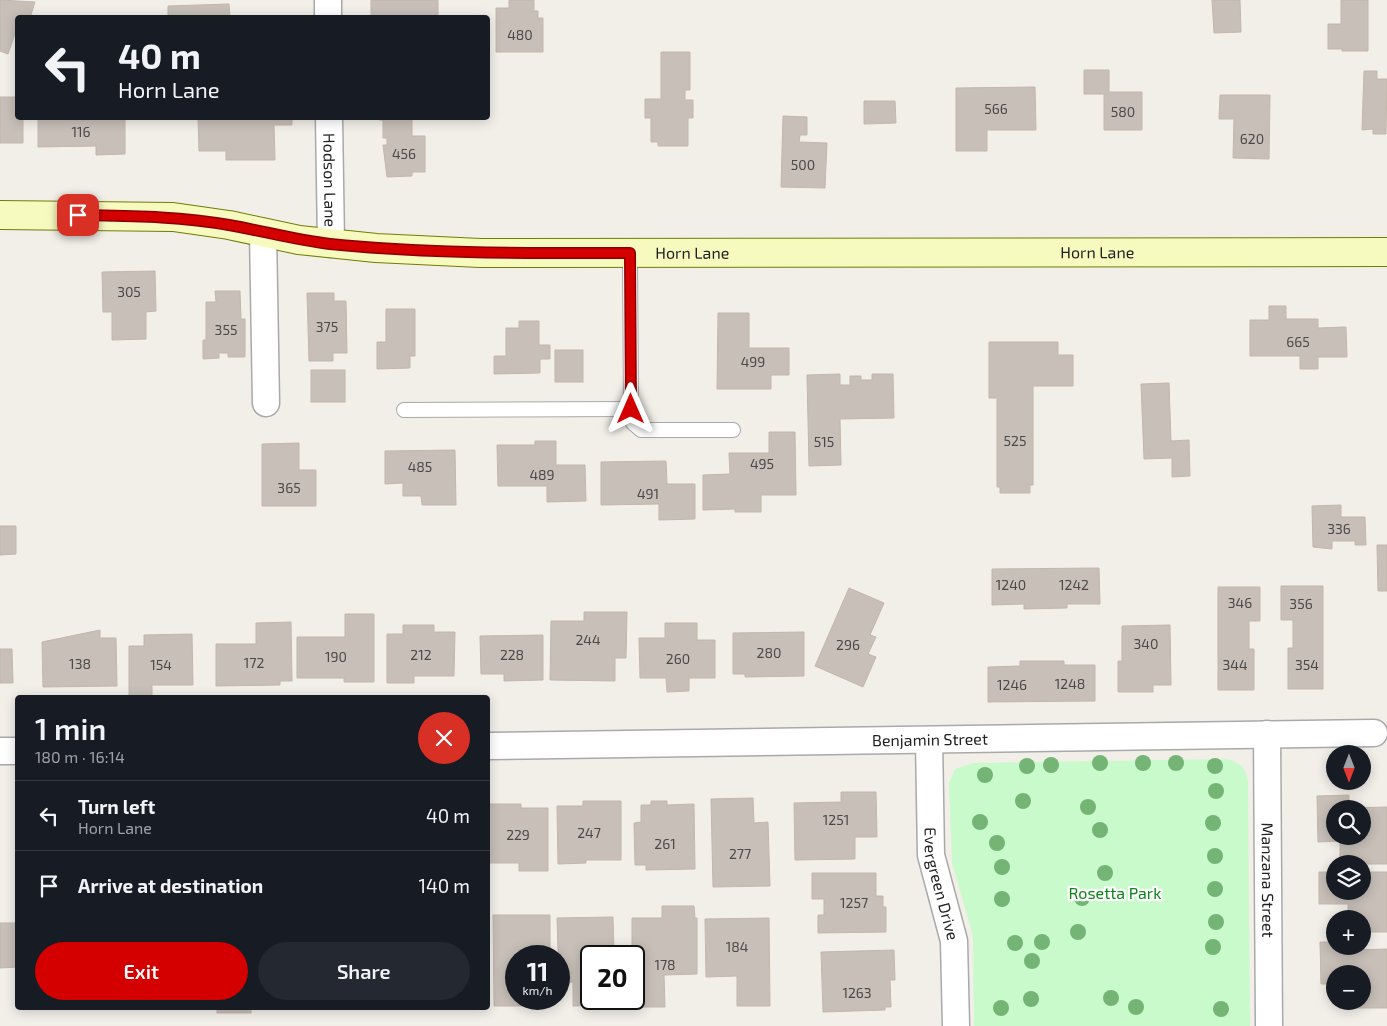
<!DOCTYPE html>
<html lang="en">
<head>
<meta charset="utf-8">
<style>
  body { margin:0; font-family:"Exo 2",sans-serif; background:#242831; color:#f1f3f6; height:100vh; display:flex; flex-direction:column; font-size:19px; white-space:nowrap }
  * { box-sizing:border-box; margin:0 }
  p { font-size:16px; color:#9ea1a6 }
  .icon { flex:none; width:28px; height:28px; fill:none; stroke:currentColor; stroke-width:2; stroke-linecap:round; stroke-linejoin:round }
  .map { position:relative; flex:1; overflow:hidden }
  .details { position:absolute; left:15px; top:695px; width:475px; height:315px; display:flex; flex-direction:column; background:#171b24; border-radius:5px; box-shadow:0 2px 12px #0003 }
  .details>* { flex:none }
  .hud { position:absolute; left:15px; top:15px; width:475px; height:105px; border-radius:5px; box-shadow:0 2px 12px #0003; background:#171b24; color:#f1f3f6; overflow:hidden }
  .needle { width:32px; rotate:180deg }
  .tools { position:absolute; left:1326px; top:745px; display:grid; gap:10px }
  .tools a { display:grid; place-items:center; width:45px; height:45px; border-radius:50%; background:#171b24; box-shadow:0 2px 12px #0003; font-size:25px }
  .speed { position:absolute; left:505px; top:945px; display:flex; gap:10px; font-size:25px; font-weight:700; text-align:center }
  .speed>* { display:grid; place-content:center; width:65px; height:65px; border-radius:50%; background:#171b24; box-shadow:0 2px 12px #0003; line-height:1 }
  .speed small { font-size:12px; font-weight:400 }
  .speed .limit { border:2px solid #111; border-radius:8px; background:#fff; color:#111 }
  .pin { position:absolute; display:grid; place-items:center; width:42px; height:42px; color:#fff; margin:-21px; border-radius:10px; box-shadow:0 2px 8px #0006 }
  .me { position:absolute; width:55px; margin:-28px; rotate:0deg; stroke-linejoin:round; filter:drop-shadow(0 0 4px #0008) }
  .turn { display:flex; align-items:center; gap:18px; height:105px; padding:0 20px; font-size:22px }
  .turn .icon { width:65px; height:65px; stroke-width:2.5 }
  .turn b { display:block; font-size:35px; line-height:42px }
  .round { display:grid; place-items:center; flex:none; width:52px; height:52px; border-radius:26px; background:#242831 }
  .head { display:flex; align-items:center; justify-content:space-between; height:85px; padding:0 20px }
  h1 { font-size:30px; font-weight:600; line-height:38px }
  .cta { display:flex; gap:10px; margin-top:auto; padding:10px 20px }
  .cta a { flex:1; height:58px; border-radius:30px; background:#d40000; color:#fff; font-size:20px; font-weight:600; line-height:58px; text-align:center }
  .cta a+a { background:#242831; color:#f1f3f6 }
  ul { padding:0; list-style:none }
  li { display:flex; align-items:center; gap:15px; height:70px; padding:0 20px; border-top:1px solid #363941 }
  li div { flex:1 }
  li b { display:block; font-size:19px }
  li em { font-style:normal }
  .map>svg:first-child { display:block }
</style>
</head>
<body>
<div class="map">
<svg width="1387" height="1026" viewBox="0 0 1387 1026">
  <rect width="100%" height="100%" fill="#f2efe9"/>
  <!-- park -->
  <path fill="#c8facc" d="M1225 759C1238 761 1246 767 1248 781L1250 1026H974L973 936 952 863 949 783 955 769 974 763Z"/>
  <!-- building -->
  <g fill="#c7bfb8" stroke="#c4b6ab" fill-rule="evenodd">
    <polygon points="0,0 35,2 30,18 18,18 18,25 8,54 0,51"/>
    <rect x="371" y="0" width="67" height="18"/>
    <polygon points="509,0 534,0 534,11 538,11 538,18 543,18 543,52 496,52 496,8 509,8"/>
    <polygon points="1212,0 1240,0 1241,32 1214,33"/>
    <polygon points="1341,0 1368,0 1368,51 1342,51 1342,49 1328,49 1328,24 1341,24"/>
    <polygon points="229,4 230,18 168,18 168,6"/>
    <polygon points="661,52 690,52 690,90 685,90 685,100 693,100 693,118 688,118 688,146 658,146 658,142 651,142 651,118 645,118 645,99 661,99"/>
    <polygon points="1084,70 1109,70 1109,92 1142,92 1142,130 1104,130 1104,94 1084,94"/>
    <polygon points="1364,71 1377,71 1377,79 1387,79 1386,134 1373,134 1373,129 1362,130"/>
    <polygon points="1035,87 1036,130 987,130 987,151 956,151 956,88"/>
    <polygon points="1220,95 1270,95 1269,159 1233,158 1234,119 1219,119"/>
    <polygon points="0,97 18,97 18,118 23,118 23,143 0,143"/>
    <polygon points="864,101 895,101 896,123 864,124"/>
    <polygon points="783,116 807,117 807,135 800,135 799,142 827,143 825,188 781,187"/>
    <polygon points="38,118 125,118 125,154 96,155 96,146 38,147"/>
    <polygon points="198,118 292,118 292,125 274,125 275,160 226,160 226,151 199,151"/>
    <polygon points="379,118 412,118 412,136 425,136 425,172 412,172 412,176 387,177 383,145 387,145 387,138 383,138 383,120 379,120"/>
    <polygon points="155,271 156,311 146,312 146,339 112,340 112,312 103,312 102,272"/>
    <polygon points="215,291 240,291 241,319 245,319 245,357 228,357 228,353 219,353 219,358 203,359 203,340 206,340 206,302 216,302"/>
    <polygon points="307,293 334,293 334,301 346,301 347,353 333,353 333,361 309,361"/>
    <polygon points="1269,306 1286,306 1286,319 1318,319 1318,328 1346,327 1347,357 1318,357 1318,369 1300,369 1300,356 1250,356 1250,320 1269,320"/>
    <polygon points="386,309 415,309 415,356 410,356 410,368 377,369 377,342 386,342"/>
    <polygon points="718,313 749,313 749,348 789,348 789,375 771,375 771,389 717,389"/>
    <polygon points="519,321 539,321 539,345 550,345 550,359 540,359 540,373 494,374 494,356 506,356 506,328 519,328"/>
    <polygon points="989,342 1058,342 1058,355 1073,355 1073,386 1033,386 1033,485 1030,485 1030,493 1000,493 1000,487 997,487 997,398 989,398"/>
    <rect x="555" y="350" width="28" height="32"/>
    <rect x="311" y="370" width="34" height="32"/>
    <polygon points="840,374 840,385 850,385 850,376 861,376 861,380 872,380 872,374 893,374 894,418 840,419 841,465 809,466 807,375"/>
    <polygon points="1169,383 1171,441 1189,440 1190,476 1172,477 1172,458 1144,459 1141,384"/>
    <polygon points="769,432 795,432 796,495 761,495 761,512 735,512 735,509 703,510 703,475 730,474 729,453 769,453"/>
    <polygon points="535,441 556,441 556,465 585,465 586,501 547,502 547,486 498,486 497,445 535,445"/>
    <polygon points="299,443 299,470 316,470 316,506 262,506 262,444"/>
    <polygon points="455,450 456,505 422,505 421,496 403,496 403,483 385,484 385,451"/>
    <polygon points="666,461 667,484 695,484 695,519 659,520 659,504 601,505 601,462"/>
    <polygon points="1341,505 1341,517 1365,517 1366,545 1355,545 1355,541 1332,541 1332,549 1313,547 1312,506"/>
    <polygon points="0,526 16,526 16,554 0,555"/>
    <polygon points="1377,545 1387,545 1387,591 1378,591"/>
    <polygon points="1099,568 1100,604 1067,604 1067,608 1024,609 1024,604 992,605 992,569"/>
    <polygon points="1281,586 1323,586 1323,689 1288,689 1288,648 1293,648 1293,620 1281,620"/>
    <polygon points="1218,587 1260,587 1260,621 1249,621 1249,649 1254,649 1254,690 1218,690"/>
    <polygon points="849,588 884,603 870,635 876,637 868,654 876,657 863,687 815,666"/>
    <polygon points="584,612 627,612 626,658 615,658 615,681 550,680 551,621 584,621"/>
    <polygon points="345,614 374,614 374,682 344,682 344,678 297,678 297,637 345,637"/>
    <polygon points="291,622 292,681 280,681 280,685 216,686 216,644 256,644 256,623"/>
    <polygon points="665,623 697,623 697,640 715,640 715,678 689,678 689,691 667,692 666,678 640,678 639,638 665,638"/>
    <polygon points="403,625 434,625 434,632 455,632 454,676 414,676 414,683 387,683 387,634 403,634"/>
    <polygon points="1170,625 1171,685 1153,685 1153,692 1118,692 1118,661 1122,661 1122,626"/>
    <polygon points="100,630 100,638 116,638 117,686 43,687 42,642"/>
    <polygon points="804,632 804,676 745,677 745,674 733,674 733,633"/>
    <polygon points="192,634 193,685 152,685 152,697 129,697 129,646 144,646 144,635"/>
    <polygon points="543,635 543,680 504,681 504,674 481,674 480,636"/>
    <polygon points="0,649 12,649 13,683 0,683"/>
    <polygon points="1020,661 1064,661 1064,665 1095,665 1095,701 988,702 988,667 1020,666"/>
    <polygon points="841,792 876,792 877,837 855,837 855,859 795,860 794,803 841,802"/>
    <path d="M1349 795V808L1387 807V864H1340V841L1318 842 1317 796ZM1335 809H1362V836H1335Z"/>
    <polygon points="753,798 754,823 768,822 770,886 713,887 711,799"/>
    <polygon points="583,801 621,801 621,860 586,860 586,863 558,864 557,806 583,806"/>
    <polygon points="651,801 667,801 667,805 694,804 695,869 646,870 646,865 635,865 634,823 641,822 641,805 651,805"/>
    <polygon points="488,804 521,804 521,808 548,808 548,871 519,871 519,863 488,863"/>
    <polygon points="1319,872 1335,872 1335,891 1362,891 1362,872 1387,872 1387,932 1362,932 1362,919 1348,919 1348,904 1319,904"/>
    <polygon points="812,873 876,873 876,896 883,896 883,907 886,907 886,932 818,933 818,915 824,915 824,899 812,899"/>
    <polygon points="662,906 694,906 695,918 697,918 697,974 664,975 665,1007 632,1007 634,956 632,956 632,918 662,918"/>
    <polygon points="493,915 550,915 550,956 516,956 516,999 533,999 533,1006 494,1006"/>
    <polygon points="613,917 614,956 591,956 591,999 615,999 615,1005 573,1006 573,982 559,983 557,918"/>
    <polygon points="769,918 770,1006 737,1006 737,976 706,977 705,919"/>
    <polygon points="0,923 18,923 18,967 0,968"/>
    <polygon points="1320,942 1335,942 1335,946 1352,946 1352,950 1387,949 1387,1008 1339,1008 1339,1001 1362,1001 1362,974 1335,974 1335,984 1321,984"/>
    <polygon points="894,950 895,980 890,980 891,1007 885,1007 885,1010 823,1012 821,952"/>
    <rect x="217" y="1008" width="34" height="5"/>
  </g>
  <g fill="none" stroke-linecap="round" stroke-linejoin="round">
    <!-- lane casing -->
    <g stroke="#a9a9a9" stroke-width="16">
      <g id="lane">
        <polyline points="630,253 631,409 633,423 641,430 733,430"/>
        <polyline points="404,410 631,409"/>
      </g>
    </g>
    <!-- street casing -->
    <g stroke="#a9a9a9" stroke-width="29">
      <g id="street">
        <polyline points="328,0 328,18"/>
        <path id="s1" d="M329 118 331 244"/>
        <polyline points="263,232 266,403"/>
        <path id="s2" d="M1267 734 1269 1026"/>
        <path id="s3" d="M929 740 931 855 954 941 956 1026"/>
        <path id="s4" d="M488 746 1374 733"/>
        <polyline points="0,751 18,751"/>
      </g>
    </g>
    <!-- secondary casing -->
    <g stroke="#707d05" stroke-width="30">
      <g id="secondary">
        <path id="s5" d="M0 215 173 217 229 225 299 240 376 248 480 253 1387 252"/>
      </g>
    </g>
    <!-- lane -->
    <use href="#lane" stroke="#fff" stroke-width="14"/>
    <!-- street -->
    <use href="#street" stroke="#fff" stroke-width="26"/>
    <!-- secondary -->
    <use href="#secondary" stroke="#f7fabf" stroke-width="28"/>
  </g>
  <!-- trees -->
  <g fill="#74b475">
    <circle cx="1100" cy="763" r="8"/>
    <circle cx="1143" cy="763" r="8"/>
    <circle cx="1176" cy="763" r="8"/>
    <circle cx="1051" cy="765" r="8"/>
    <circle cx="1027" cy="766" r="8"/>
    <circle cx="1215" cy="766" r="8"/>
    <circle cx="985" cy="775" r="8"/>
    <circle cx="1216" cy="791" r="8"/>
    <circle cx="1023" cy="801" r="8"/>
    <circle cx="1088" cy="807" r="8"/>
    <circle cx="980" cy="822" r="8"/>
    <circle cx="1213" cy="823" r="8"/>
    <circle cx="1100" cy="830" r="8"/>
    <circle cx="997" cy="843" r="8"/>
    <circle cx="1215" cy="856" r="8"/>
    <circle cx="1002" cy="867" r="8"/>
    <circle cx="1105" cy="873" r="8"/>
    <circle cx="1215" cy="889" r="8"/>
    <circle cx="1082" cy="898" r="8"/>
    <circle cx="1002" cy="899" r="8"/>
    <circle cx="1216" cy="922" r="8"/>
    <circle cx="1078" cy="932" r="8"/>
    <circle cx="1042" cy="942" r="8"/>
    <circle cx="1015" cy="943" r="8"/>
    <circle cx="1213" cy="947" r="8"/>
    <circle cx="1032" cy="961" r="8"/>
    <circle cx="1111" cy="998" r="8"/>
    <circle cx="1031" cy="999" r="8"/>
    <circle cx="1136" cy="1007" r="8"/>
    <circle cx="1001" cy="1008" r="8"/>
    <circle cx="1221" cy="1009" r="8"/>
  </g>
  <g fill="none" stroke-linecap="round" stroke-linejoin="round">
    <!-- route casing -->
    <g stroke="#8a0000" stroke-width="12">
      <path id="route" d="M78 215C129 216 179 216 229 225 263 231 296 240 330 244 430 254 530 253 630 253L631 409"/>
    </g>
    <!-- route -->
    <use href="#route" stroke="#d40000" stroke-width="9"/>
  </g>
  <g text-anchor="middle" stroke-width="4.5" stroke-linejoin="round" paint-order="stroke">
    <!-- number labels -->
    <g font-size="14" fill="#4b4948">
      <text x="520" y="40">480</text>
      <text x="996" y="114">566</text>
      <text x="1123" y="117">580</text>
      <text x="81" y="137">116</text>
      <text x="1252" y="144">620</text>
      <text x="404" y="159">456</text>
      <text x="803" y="170">500</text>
      <text x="129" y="297">305</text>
      <text x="327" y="332">375</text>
      <text x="226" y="335">355</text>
      <text x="1298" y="347">665</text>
      <text x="753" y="367">499</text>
      <text x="1015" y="446">525</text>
      <text x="824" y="447">515</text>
      <text x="762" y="469">495</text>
      <text x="420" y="472">485</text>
      <text x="542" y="480">489</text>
      <text x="289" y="493">365</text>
      <text x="648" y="499">491</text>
      <text x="1339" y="534">336</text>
      <text x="1011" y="590">1240</text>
      <text x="1074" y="590">1242</text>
      <text x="1240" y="608">346</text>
      <text x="1301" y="609">356</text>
      <text x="588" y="645">244</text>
      <text x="1146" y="649">340</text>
      <text x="848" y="650">296</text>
      <text x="769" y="658">280</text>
      <text x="421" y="660">212</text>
      <text x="512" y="660">228</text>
      <text x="336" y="662">190</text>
      <text x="678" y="664">260</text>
      <text x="254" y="668">172</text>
      <text x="80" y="669">138</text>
      <text x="161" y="670">154</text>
      <text x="1235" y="670">344</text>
      <text x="1307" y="670">354</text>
      <text x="1070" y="689">1248</text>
      <text x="1012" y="690">1246</text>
      <text x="836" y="825">1251</text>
      <text x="589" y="838">247</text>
      <text x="518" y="840">229</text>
      <text x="665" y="849">261</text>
      <text x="740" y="859">277</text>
      <text x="854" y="908">1257</text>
      <text x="737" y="952">184</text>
      <text x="665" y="970">178</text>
      <text x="857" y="998">1263</text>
    </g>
    <!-- street labels -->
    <g font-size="16" fill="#222" stroke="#fff">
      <text dy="6" stroke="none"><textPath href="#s1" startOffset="62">Hodson Lane</textPath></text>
      <text dy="6" stroke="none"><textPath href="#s5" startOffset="695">Horn Lane</textPath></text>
      <text dy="6" stroke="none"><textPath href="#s5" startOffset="1100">Horn Lane</textPath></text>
      <text dy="6" stroke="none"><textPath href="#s4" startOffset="442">Benjamin Street</textPath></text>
      <text dy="6" stroke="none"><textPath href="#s2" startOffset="146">Manzana Street</textPath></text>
      <text dy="6" stroke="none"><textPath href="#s3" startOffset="145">Evergreen Drive</textPath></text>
    </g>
    <!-- park labels -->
    <g font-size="16" fill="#0c8416" stroke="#fff">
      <text x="1115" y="899">Rosetta Park</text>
    </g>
  </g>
</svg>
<div class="tools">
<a><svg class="needle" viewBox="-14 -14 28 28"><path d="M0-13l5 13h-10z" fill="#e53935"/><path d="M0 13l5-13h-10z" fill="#9ea1a6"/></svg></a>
<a><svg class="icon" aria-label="search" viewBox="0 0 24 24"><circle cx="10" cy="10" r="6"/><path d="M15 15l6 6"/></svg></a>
<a><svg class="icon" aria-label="layers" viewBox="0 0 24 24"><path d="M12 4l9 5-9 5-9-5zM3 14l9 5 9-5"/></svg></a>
<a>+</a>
<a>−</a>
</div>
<div class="speed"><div>11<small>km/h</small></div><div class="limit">20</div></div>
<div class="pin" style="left:78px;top:215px;background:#d93025"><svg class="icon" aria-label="arrive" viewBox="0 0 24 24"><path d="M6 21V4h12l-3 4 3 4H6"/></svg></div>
<svg class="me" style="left:631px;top:409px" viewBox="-20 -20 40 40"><path d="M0-17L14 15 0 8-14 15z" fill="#d40000" stroke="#fff" stroke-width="4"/></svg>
<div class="hud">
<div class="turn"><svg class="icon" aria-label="left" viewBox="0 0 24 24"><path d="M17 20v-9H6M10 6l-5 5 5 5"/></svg><div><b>40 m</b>Horn Lane</div></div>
</div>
<section class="details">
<div class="head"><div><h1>1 min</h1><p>180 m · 16:14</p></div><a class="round" style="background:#d93025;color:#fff"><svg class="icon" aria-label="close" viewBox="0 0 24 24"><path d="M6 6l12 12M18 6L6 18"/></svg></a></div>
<ul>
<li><svg class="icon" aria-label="left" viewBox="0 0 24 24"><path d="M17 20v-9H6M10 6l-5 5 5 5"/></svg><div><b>Turn left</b><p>Horn Lane</p></div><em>40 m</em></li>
<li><svg class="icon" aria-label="arrive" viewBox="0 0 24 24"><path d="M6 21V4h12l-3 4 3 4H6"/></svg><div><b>Arrive at destination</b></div><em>140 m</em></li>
</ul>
<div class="cta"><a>Exit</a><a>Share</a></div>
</section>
</div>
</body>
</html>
